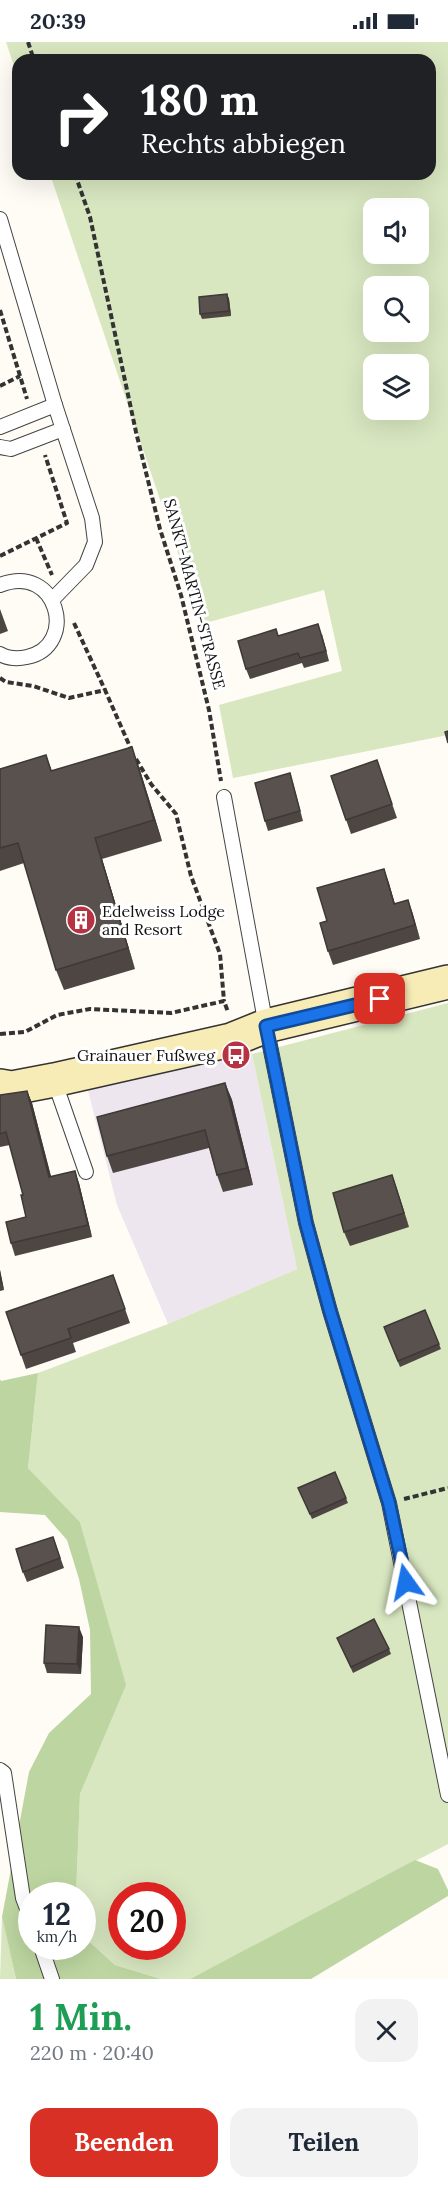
<!DOCTYPE html>
<html lang="de">
<head>
<meta charset="utf-8">
<style>
  body { margin:0; font-family:Lora,serif; background:#f2f2f3; color:#1f2937; height:100vh; display:flex; flex-direction:column; font-size:22px; white-space:nowrap }
  * { box-sizing:border-box; margin:0 }
  p { font-size:20px; color:#747a83 }
  .icon { flex:none; width:33px; height:33px; fill:none; stroke:currentColor; stroke-width:2; stroke-linecap:round; stroke-linejoin:round }
  .map { position:relative; height:1937px; overflow:hidden }
  .side { display:flex; flex-direction:column; background:#fff; flex:1 }
  .side>* { flex:none }
  .hud { position:absolute; left:12px; top:12px; width:424px; height:126px; border-radius:18px; box-shadow:0 6px 24px #0002; background:#202124; color:#fff; overflow:hidden }
  .fabs { position:absolute; left:363px; top:156px; display:grid; gap:12px }
  .fabs a { display:grid; place-items:center; width:66px; height:66px; border-radius:12px; background:#fff; box-shadow:0 6px 24px #0002; font-size:30px }
  .speed { position:absolute; left:18px; top:1840px; display:flex; gap:12px; font-size:30px; font-weight:700; text-align:center }
  .speed>* { display:grid; place-content:center; width:78px; height:78px; border-radius:50%; background:#fff; box-shadow:0 6px 24px #0002; line-height:1 }
  .speed small { font-size:15px; font-weight:400 }
  .speed .limit { border:9px solid #d22; background:#fff; color:#111 }
  .pin { position:absolute; display:grid; place-items:center; width:51px; height:51px; color:#fff; margin:-26px; border-radius:12px; box-shadow:0 3px 9px #0006 }
  .me { position:absolute; width:66px; margin:-33px; rotate:348deg; stroke-linejoin:round; filter:drop-shadow(0 0 4px #0008) }
  .turn { display:flex; align-items:center; gap:21px; height:126px; padding:0 30px; font-size:27px }
  .turn .icon { width:78px; height:78px; stroke-width:2.5 }
  .turn b { display:block; font-size:42px; line-height:51px }
  .round { display:grid; place-items:center; flex:none; width:63px; height:63px; border-radius:18px; background:#f2f2f3 }
  .overview { display:flex; align-items:center; justify-content:space-between; height:102px; padding:0 30px }
  h1 { font-size:36px; font-weight:800; line-height:45px; color:#1e9e55 }
  .primary-button { display:flex; gap:12px; margin-top:auto; padding:12px 30px }
  .primary-button a { flex:1; height:69px; border-radius:18px; background:#d93025; color:#fff; font-size:24px; font-weight:800; line-height:69px; text-align:center }
  .primary-button a+a { background:#f2f2f3; color:#1f2937 }
  .status { display:flex; justify-content:space-between; align-items:center; height:42px; padding:0 30px; background:#fff; direction:ltr }
  .status svg { height:16px; fill:currentColor }
  .map>svg:first-child { display:block }
</style>
</head>
<body>
<div class="status"><b>20:39</b><svg viewBox="0 0 49 12"><path d="M0 12V9h3v3zM5 12V6h3v6zM10 12V3h3v9zM15 12V0h3v12zM26 1h20v11H26zM47 4h2v5h-2z"/></svg></div>
<div class="map">
<svg width="448" height="1937" viewBox="0 0 448 1937">
  <rect width="100%" height="100%" fill="#fefcf5"/>
  <!-- industrial -->
  <polygon fill="#ede6ee" points="238,981 252,1012 297,1227 168,1282 117,1163 81,1021"/>
  <!-- green -->
  <g fill="#d8e7c0" fill-rule="evenodd">
    <path d="M6 0H448V693L233 736 219 663 342 629 324 548 202 582 50 132H430V18H18V36ZM374 166H418V212H374ZM374 244H418V290H374ZM374 322H418V368H374Z"/>
    <path d="M448 961V1802L190 1937H161L115 1923 83 1894 82 1854H76L80 1752 125 1643 80 1480 28 1426 38 1331 168 1282 297 1227 252 1012ZM122 1854H172V1905H122Z"/>
    <polygon points="2,1875 16,1937 0,1937"/>
  </g>
  <!-- forest -->
  <g fill="#bdd6a1">
    <polygon points="38,1331 28,1426 80,1480 126,1643 80,1752 76,1854 32,1854 32,1905 82,1905 83,1894 115,1923 161,1937 16,1937 2,1875 29,1730 49,1691 91,1652 90,1588 79,1537 67,1498 45,1473 0,1470 0,1337 1,1339"/>
    <polygon points="415,1818 438,1827 448,1848 448,1854 311,1937 190,1937"/>
  </g>
  <g fill="none" stroke-linecap="round" stroke-linejoin="round">
    <!-- lane casing -->
    <g stroke="#444" stroke-width="16">
      <g id="lane">
        <polyline points="0,177 55,363 92,476 95,500 86,523 52,558"/>
        <polyline points="0,385 55,363"/>
        <polyline points="0,405 11,407 63,387"/>
        <path d="M0 543C58 520 79 604 27 615 18 617 9 617 0 612"/>
        <polyline points="224,755 266,984 306,1181 330,1269 389,1461 448,1753"/>
        <polyline points="54,1038 86,1130"/>
        <polyline points="0,1728 4,1731 23,1856 32,1880"/>
        <polyline points="41,1905 52,1937"/>
      </g>
    </g>
    <!-- secondary casing -->
    <g stroke="#333" stroke-width="36">
      <polyline id="secondary" points="0,1044 12,1046 54,1038 231,998 266,984 448,940"/>
    </g>
    <!-- path -->
    <g stroke="#333" stroke-width="4" stroke-dasharray="6 3" stroke-linecap="butt">
      <polyline points="28,0 34,18"/>
      <polyline points="75,132 90,175 136,390 160,487 181,553 209,668 221,739"/>
      <polyline points="0,268 27,357"/>
      <polyline points="0,344 20,334"/>
      <polyline points="36,496 52,533"/>
      <polyline points="0,514 67,481 45,413"/>
      <polyline points="74,581 105,648"/>
      <polyline points="0,636 6,640 33,644 69,656 105,648 131,707"/>
      <polyline points="136,717 151,742 176,772 191,834 220,912 224,959"/>
      <polyline points="0,992 25,990 57,973 90,967 171,971 224,959 228,970"/>
      <polyline points="404,1457 448,1446"/>
    </g>
    <!-- lane -->
    <use href="#lane" stroke="#fff" stroke-width="14"/>
    <!-- secondary -->
    <use href="#secondary" stroke="#f8ecb6" stroke-width="33"/>
  </g>
  <!-- wall -->
  <g fill="#4d4643">
    <polygon points="227,252 229,257 231,274 202,277 200,272"/>
    <polygon points="0,567 8,589 0,592"/>
    <polygon points="322,592 329,619 304,626 302,621 250,637 246,627 278,593"/>
    <polygon points="46,713 52,729 139,725 162,799 102,817 135,927 64,948 56,928 24,821 0,829 0,727"/>
    <polygon points="377,718 397,776 351,792 331,734"/>
    <polygon points="293,741 303,779 268,789 265,779"/>
    <polygon points="384,827 395,862 408,858 420,897 333,923 328,909 327,879"/>
    <polygon points="225,1041 232,1058 253,1143 223,1150 217,1133 209,1106 113,1131 107,1114"/>
    <polygon points="27,1049 32,1061 51,1134 79,1141 92,1195 15,1214 11,1201 26,1175 23,1153 10,1103 0,1105 0,1053"/>
    <polygon points="392,1133 409,1185 350,1204 344,1190"/>
    <polygon points="0,1228 4,1248 0,1249"/>
    <polygon points="113,1233 130,1281 73,1301 76,1310 26,1327 6,1270"/>
    <polygon points="425,1268 441,1307 400,1325 384,1285"/>
    <polygon points="335,1430 348,1461 312,1477 298,1446"/>
    <polygon points="53,1495 64,1526 27,1540 23,1530"/>
    <polygon points="83,1595 81,1632 47,1631 44,1621"/>
    <polygon points="337,1596 389,1607 391,1612 353,1631"/>
  </g>
  <!-- shaded-wall -->
  <g fill="#3e3937">
    <polygon points="227,252 229,257 231,274 229,269"/>
    <polygon points="132,705 139,725 162,799 154,778"/>
    <polygon points="95,796 102,817 135,927 128,906"/>
    <polygon points="384,827 389,841 399,876 394,862"/>
    <polygon points="408,858 413,872 420,897 415,883"/>
    <polygon points="225,1041 232,1058 253,1143 247,1126"/>
    <polygon points="27,1049 32,1061 54,1147 49,1135"/>
    <polygon points="75,1129 79,1141 92,1195 88,1183"/>
    <polygon points="392,1133 397,1147 409,1185 404,1171"/>
    <polygon points="0,1228 4,1248 0,1238"/>
    <polygon points="79,1585 83,1595 81,1632 77,1622"/>
  </g>
  <!-- building -->
  <g fill="#59514e" stroke="#3e3937" stroke-width="1.5">
    <polygon points="227,252 229,269 200,272 199,255"/>
    <polygon points="318,582 326,609 300,616 298,611 246,627 238,599 276,587 278,594"/>
    <polygon points="448,689 448,701 445,690"/>
    <polygon points="132,705 154,778 95,796 128,906 56,928 18,801 0,806 0,727 46,713 51,729"/>
    <polygon points="377,718 392,762 346,778 331,734"/>
    <polygon points="290,731 300,769 265,779 255,741"/>
    <polygon points="384,827 394,862 408,858 415,883 328,909 320,881 327,879 317,846"/>
    <polygon points="225,1041 247,1126 217,1133 205,1088 107,1114 97,1075"/>
    <polygon points="27,1049 49,1135 75,1129 88,1183 11,1201 6,1180 26,1175 21,1153 23,1153 6,1090 0,1092 0,1053"/>
    <polygon points="392,1133 404,1171 344,1190 333,1151"/>
    <polygon points="113,1233 125,1267 68,1287 71,1296 21,1313 6,1270"/>
    <polygon points="425,1268 439,1302 398,1319 384,1285"/>
    <polygon points="335,1430 346,1456 310,1472 298,1446"/>
    <polygon points="53,1495 60,1516 23,1530 16,1507"/>
    <polygon points="374,1577 389,1607 351,1625 337,1596"/>
    <polygon points="46,1583 79,1585 77,1622 44,1621"/>
  </g>
  <g fill="none" stroke-linecap="round" stroke-linejoin="round">
    <!-- route casing -->
    <g stroke="#114b97" stroke-width="15">
      <polyline id="route" points="380,957 266,984 306,1181 330,1269 389,1461 406,1540"/>
    </g>
    <!-- route -->
    <use href="#route" stroke="#1a73e8" stroke-width="10"/>
  </g>
  <!-- icons -->
  <defs>
    <g id="building-disc" transform="scale(1.5)"><circle r="9.5" fill="#b63344" stroke="#fff"/><path d="M-4-6H4V6H1V3H-1V6H-4ZM-2.5-4.3h1.7v1.8h-1.7ZM.8-4.3h1.7v1.8H.8ZM-2.5-1h1.7V.8h-1.7ZM.8-1h1.7V.8H.8Z" fill="#fff"/></g>
    <g id="bus-disc" transform="scale(1.5)"><circle r="9.5" fill="#b63344" stroke="#fff"/><path d="M-5-6H5V4H4V6H2V4H-2V6H-4V4H-5ZM-3.5-4V0h7V-4ZM-3.5 1.2v1.5H-2V1.2ZM2 1.2v1.5H3.5V1.2Z" fill="#fff"/></g>
  </defs>
  <g fill-rule="evenodd">
    <use href="#building-disc" x="81" y="878"/>
    <use href="#bus-disc" x="236" y="1013"/>
  </g>
  <g text-anchor="middle" stroke-width="6" stroke-linejoin="round" paint-order="stroke">
    <!-- street labels -->
    <g font-size="16" fill="#111" stroke="#fff">
      <text transform="translate(195 552) rotate(75)" y="6">SANKT-MARTIN-STRASSE</text>
    </g>
    <!-- poi labels -->
    <g font-size="16" fill="#111" stroke="#fff" text-anchor="start">
      <text x="102" y="875">Edelweiss Lodge<tspan x="102" dy="18">and Resort</tspan></text>
      <text x="215" y="1019" text-anchor="end">Grainauer Fußweg</text>
    </g>
  </g>
</svg>
<div class="fabs">
<a><svg class="icon" aria-label="sound" viewBox="0 0 24 24"><path d="M4 9h4l5-4v14l-5-4H4zM17 9q2 3 0 6"/></svg></a>
<a><svg class="icon" aria-label="search" viewBox="0 0 24 24"><circle cx="10" cy="10" r="6"/><path d="M15 15l6 6"/></svg></a>
<a><svg class="icon" aria-label="layers" viewBox="0 0 24 24"><path d="M12 4l9 5-9 5-9-5zM3 14l9 5 9-5"/></svg></a>
</div>
<div class="speed"><div>12<small>km/h</small></div><div class="limit">20</div></div>
<div class="pin" style="left:380px;top:957px;background:#d93025"><svg class="icon" aria-label="arrive" viewBox="0 0 24 24"><path d="M6 21V4h12l-3 4 3 4H6"/></svg></div>
<svg class="me" style="left:406px;top:1540px" viewBox="-20 -20 40 40"><path d="M0-17L14 15 0 8-14 15z" fill="#1a73e8" stroke="#fff" stroke-width="4"/></svg>
<div class="hud">
<div class="turn"><svg class="icon" aria-label="right" viewBox="0 0 24 24"><path d="M7 20v-9h11M14 6l5 5-5 5"/></svg><div><b>180 m</b>Rechts abbiegen</div></div>
</div>
</div>
<section class="side">
<div class="overview"><div><h1>1 Min.</h1><p>220 m · 20:40</p></div><a class="round"><svg class="icon" aria-label="close" viewBox="0 0 24 24"><path d="M6 6l12 12M18 6L6 18"/></svg></a></div>
<div class="primary-button"><a>Beenden</a><a>Teilen</a></div>
</section>
</body>
</html>
